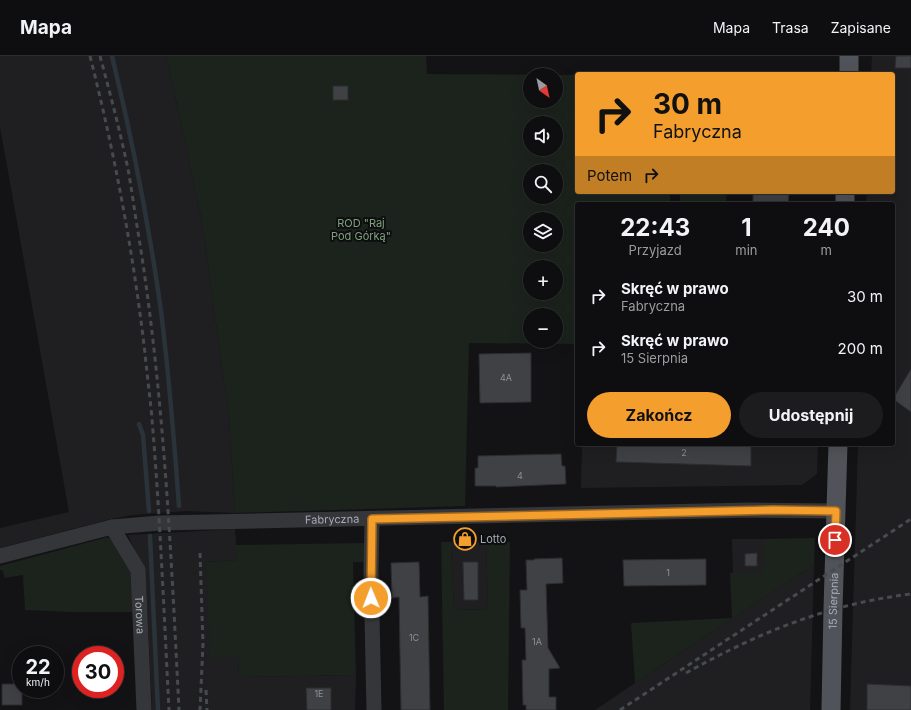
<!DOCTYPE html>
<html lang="pl">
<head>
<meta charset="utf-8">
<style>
  body { margin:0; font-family:Inter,sans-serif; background:#1c1c1e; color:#f1f3f6; height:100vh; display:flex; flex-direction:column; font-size:15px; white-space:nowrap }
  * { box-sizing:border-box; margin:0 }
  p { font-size:13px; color:#9b9c9f }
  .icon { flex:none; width:22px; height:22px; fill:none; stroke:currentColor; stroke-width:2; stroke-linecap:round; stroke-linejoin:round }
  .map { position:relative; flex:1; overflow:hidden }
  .side { position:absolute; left:575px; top:146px; width:320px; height:244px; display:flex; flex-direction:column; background:#0e0e10; border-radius:4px; box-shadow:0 4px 16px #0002,0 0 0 1px #2e2e30 }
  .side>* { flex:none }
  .hud { position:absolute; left:575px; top:16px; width:320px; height:122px; border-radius:4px; box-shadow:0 4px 16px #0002,0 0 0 1px #2e2e30; background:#f39e2d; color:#111; overflow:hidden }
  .needle { width:26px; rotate:147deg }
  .tools { position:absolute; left:523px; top:12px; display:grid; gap:8px }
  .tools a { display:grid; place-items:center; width:40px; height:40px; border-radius:50%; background:#0e0e10; box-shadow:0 4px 16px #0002,0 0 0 1px #2e2e30; font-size:20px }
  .speed { position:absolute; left:12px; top:590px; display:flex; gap:8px; font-size:20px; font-weight:700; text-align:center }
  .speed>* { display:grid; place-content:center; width:52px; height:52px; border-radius:50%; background:#0e0e10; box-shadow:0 4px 16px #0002,0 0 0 1px #2e2e30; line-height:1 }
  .speed small { font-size:10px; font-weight:400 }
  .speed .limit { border:6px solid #d22; background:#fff; color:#111 }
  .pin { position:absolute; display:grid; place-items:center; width:34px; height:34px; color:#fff; margin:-17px; border:2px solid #fff; border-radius:50%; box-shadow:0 1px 4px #0007 }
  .me { position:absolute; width:44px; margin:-22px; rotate:359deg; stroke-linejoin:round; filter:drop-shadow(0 0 3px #0008) }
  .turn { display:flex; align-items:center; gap:14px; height:84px; padding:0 12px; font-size:18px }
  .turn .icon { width:52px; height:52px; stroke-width:2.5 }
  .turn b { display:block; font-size:28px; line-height:34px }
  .then { display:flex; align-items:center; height:38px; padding:0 12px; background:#0003; gap:8px; font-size:15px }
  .eta { display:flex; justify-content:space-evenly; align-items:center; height:68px; text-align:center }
  .eta b { font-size:24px; font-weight:700; line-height:28px }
  .primary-button { display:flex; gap:8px; margin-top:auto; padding:8px 12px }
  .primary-button a { flex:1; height:46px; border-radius:24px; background:#f39e2d; color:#111; font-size:16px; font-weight:700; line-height:46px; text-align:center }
  .primary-button a+a { background:#1c1c1e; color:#f1f3f6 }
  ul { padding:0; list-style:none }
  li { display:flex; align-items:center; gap:12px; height:52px; padding:0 12px }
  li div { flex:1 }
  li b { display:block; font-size:15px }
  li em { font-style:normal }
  header { display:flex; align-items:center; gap:24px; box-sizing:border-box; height:56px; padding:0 20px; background:#0e0e10; border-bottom:1px solid #2e2e30 }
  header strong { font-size:19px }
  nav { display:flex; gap:22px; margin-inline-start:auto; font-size:14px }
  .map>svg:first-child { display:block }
</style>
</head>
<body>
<header>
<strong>Mapa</strong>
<nav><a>Mapa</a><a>Trasa</a><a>Zapisane</a></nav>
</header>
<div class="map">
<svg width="911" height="654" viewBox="0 0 911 654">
  <rect width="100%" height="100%" fill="#131315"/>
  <!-- built -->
  <g fill="#1f1f22">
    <polygon points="0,0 166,0 170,16 202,166 229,361 235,457 186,455 133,459 111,463 0,492 0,472 69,456 0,71"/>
    <polygon points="872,0 911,0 911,654 850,654 858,388 893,388 893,148 866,148 867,136 893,136 893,18 871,18"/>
    <polygon points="582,388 818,388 817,418 802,429 581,432"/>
    <polygon points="235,473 237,504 206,506 238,601 239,621 356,619 355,654 152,654 146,530 143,514 128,479"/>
    <polygon points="732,483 763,483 763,517 733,517"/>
    <polygon points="451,486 486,486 488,553 454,554"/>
    <polygon points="814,509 810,654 595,654 635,627"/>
  </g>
  <!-- green -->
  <g fill="#1b231c" fill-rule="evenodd">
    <path d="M166 0H426L427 18 577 19V136H670V148H577V288L469 287 465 450 235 457 229 361 202 166 170 16ZM530 19H556V45H530ZM530 67H556V93H530ZM530 115H556V141H530ZM530 163H556V189H530ZM530 211H556V237H530ZM530 259H556V285H530Z"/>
    <polygon points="680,136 727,136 726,148 680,148"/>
    <path d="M108 481C116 488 131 510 132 521 134 533 133 545 133 556H71L25 554 23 519 5 522 2 514H0V510Z"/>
    <polygon points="815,482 814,509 635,627 631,567 732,562 730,517 763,517 763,483"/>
    <polygon points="441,486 451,486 454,554 488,553 486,486 510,486 508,654 444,654"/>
    <polygon points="364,487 364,506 353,506 356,619 239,621 238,601 210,602 206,506 237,504 235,489"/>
  </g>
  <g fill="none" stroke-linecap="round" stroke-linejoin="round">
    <!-- stream -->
    <g stroke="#293339" stroke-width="4.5">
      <path d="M112 0C132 82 148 164 160 248 169 315 174 383 179 450"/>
      <polyline points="139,368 143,379 149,455"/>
      <polyline points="150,480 158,654"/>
    </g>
  </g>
  <!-- building -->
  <g fill="#3f4145" stroke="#2d2d31">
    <polygon points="896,0 911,0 911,12 895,12"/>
    <rect x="333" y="30" width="15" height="14"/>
    <polygon points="753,136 789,136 788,148 753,148"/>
    <polygon points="531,297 531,346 480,347 479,298"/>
    <polygon points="911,313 911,356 893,343"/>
    <polygon points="617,388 751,388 751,410 616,406"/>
    <polygon points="561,398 562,410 565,410 566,428 496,431 496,430 475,430 475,412 478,412 478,400"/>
    <polygon points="757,497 757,510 745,510 745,498"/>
    <polygon points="562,502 563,527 546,528 548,592 560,612 549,613 549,641 556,641 556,654 526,654 526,649 523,649 522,604 526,604 525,572 521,572 520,534 527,534 526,504 534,504 534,503"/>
    <polygon points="706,503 706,529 624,530 623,504"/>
    <polygon points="419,506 420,541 428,540 430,654 401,654 399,541 392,542 391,507"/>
    <polygon points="463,506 478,506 478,544 464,544"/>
    <polygon points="2,628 21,628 21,633 22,633 22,649 2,649"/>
    <polygon points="867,628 911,630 911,654 867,654"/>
    <polygon points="306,632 331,632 331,654 307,654"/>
  </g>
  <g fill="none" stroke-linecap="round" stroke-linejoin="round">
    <!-- minor -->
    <g stroke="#34363a" stroke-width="15">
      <polyline points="372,463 371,514 374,654"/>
      <path id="s1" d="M112 471 138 514 144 654"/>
      <path id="s2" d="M0 500 112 471 160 467 751 454 836 455"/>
    </g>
    <!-- major -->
    <g stroke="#505359" stroke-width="19">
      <polyline points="849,18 849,0"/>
      <polyline points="845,148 845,136"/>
      <path id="s3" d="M831 654 833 553 838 388"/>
    </g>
    <!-- rail -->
    <g stroke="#474a4f" stroke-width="3" stroke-dasharray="5 4" stroke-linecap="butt">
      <path d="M90 0C115 99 133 195 145 297 147 319 150 340 152 363 160 459 164 557 169 654"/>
      <path d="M100 0C110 37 120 75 128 113 132 135 135 159 139 182 164 338 171 496 179 654"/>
      <polyline points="200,497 203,588 200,654"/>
      <path d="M686 617C758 577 828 548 911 538"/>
      <polyline points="206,634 207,654"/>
      <polyline points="620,654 911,463"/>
    </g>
  </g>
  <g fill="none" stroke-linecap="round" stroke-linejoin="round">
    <!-- route casing -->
    <g stroke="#9e671d" stroke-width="10">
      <polyline id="route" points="371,542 372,463 773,454 836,455 835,484"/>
    </g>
    <!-- route -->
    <use href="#route" stroke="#f39e2d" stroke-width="7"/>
  </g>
  <!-- icons -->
  <defs>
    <g id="shop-ring" transform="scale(1.15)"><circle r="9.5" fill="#0e0e10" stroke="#f39e2d" stroke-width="1.5"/><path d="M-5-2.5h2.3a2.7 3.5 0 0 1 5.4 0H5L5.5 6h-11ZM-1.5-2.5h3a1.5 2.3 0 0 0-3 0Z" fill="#f39e2d"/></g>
  </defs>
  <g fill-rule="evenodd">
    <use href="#shop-ring" x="465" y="483"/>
  </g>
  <g text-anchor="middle" stroke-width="4" stroke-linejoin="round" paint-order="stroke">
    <!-- number labels -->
    <g font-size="9" fill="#8c9099">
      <text x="506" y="325">4A</text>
      <text x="684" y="400">2</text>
      <text x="520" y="423">4</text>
      <text x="668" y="520">1</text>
      <text x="414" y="585">1C</text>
      <text x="537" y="589">1A</text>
      <text x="319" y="641">1E</text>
    </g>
    <!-- park labels -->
    <g font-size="11" fill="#7ca17b" stroke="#0e0e10">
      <text x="361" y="171">ROD "Raj<tspan x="361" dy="13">Pod Górką"</tspan></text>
    </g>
    <!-- street labels -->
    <g font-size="11" fill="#a5abb5" stroke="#0e0e10">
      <text dy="4" stroke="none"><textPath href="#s2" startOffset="336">Fabryczna</textPath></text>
      <text dy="4" stroke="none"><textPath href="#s3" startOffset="109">15 Sierpnia</textPath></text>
      <text dy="4" stroke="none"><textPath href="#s1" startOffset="95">Torowa</textPath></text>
    </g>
    <!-- poi labels -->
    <g font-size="11" fill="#a5abb5" stroke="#0e0e10" text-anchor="start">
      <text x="480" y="487">Lotto</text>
    </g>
  </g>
</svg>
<div class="tools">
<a><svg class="needle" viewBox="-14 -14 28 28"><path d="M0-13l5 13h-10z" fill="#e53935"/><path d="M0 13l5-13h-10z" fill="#9b9c9f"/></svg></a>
<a><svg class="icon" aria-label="sound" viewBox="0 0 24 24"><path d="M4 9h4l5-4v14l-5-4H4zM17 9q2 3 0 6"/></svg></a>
<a><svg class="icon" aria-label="search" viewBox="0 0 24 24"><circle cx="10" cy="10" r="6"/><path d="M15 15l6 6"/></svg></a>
<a><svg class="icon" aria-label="layers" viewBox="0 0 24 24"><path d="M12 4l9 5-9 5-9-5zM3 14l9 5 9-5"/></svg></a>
<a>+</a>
<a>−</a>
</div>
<div class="speed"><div>22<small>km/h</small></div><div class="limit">30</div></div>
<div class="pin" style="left:835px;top:484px;background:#d93025"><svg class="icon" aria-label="arrive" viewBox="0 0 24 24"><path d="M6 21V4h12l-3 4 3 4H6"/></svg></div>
<svg class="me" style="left:371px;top:542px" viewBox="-20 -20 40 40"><circle r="17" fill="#f39e2d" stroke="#fff" stroke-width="3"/><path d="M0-11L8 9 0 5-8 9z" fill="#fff"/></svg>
<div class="hud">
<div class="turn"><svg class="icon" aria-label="right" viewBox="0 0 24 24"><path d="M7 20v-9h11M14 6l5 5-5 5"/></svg><div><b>30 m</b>Fabryczna</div></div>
<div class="then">Potem<svg class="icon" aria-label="right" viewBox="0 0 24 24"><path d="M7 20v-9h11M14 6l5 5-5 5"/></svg></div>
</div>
<section class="side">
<div class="eta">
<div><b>22:43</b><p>Przyjazd</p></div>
<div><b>1</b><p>min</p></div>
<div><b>240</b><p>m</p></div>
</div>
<ul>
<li><svg class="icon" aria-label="right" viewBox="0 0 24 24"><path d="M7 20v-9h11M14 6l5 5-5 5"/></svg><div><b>Skręć w prawo</b><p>Fabryczna</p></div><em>30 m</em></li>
<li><svg class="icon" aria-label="right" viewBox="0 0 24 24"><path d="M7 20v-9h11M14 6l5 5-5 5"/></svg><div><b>Skręć w prawo</b><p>15 Sierpnia</p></div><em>200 m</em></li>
</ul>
<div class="primary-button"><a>Zakończ</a><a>Udostępnij</a></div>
</section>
</div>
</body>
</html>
